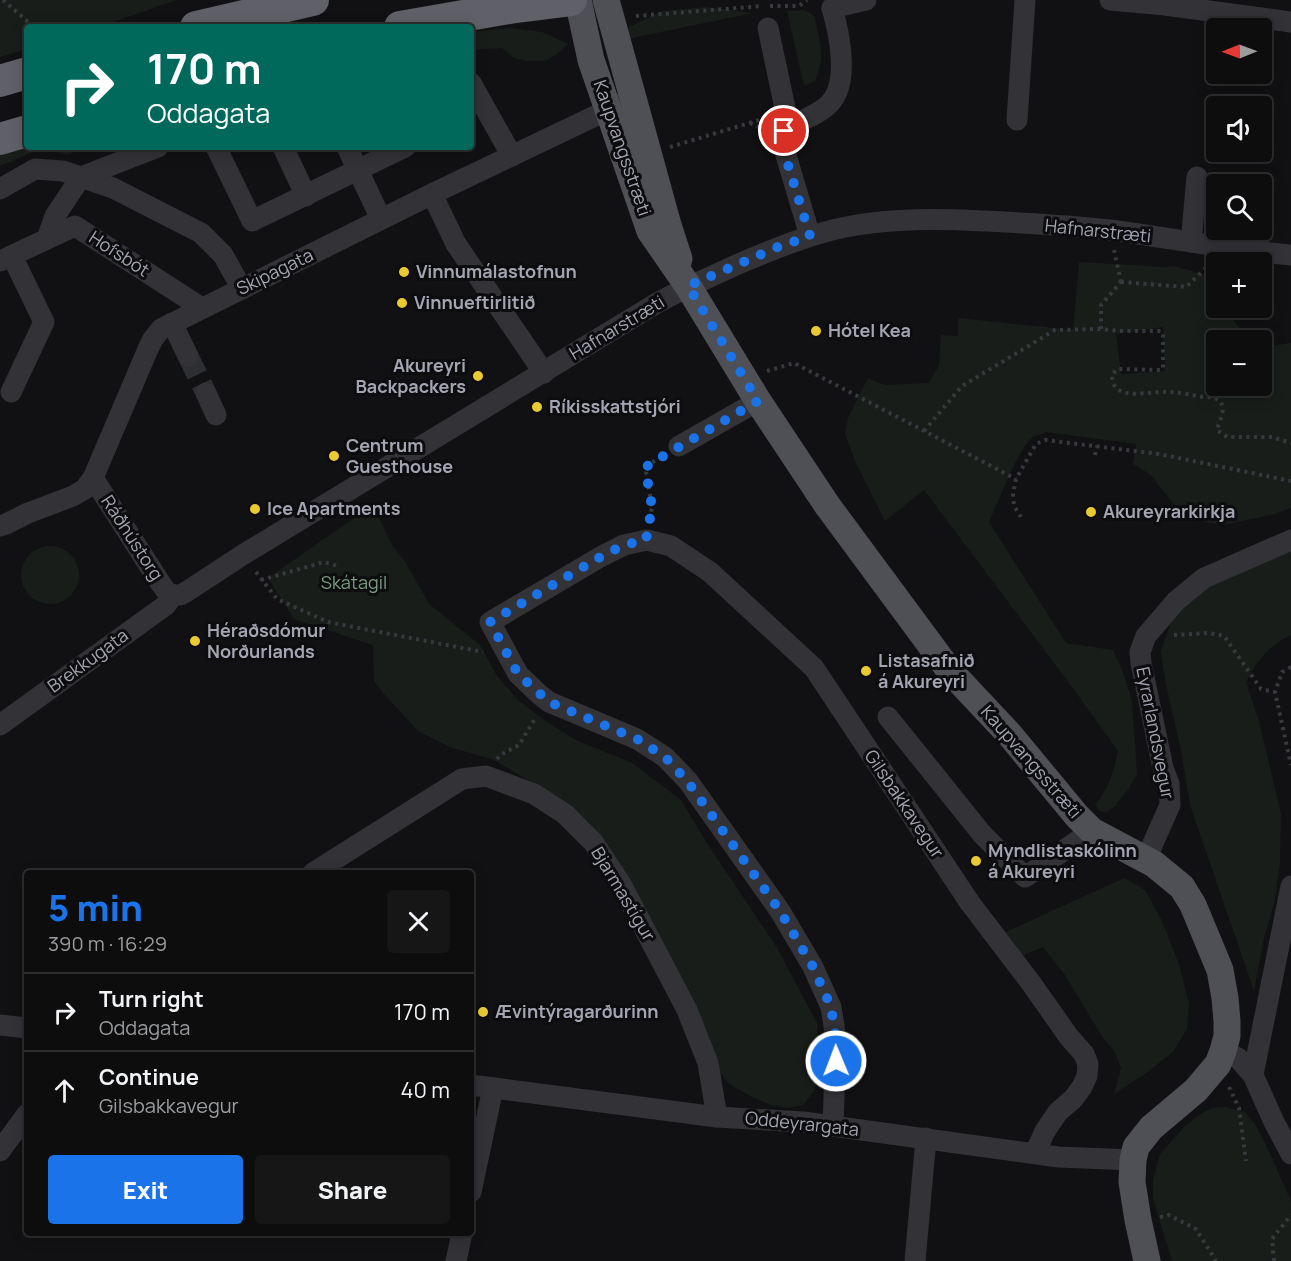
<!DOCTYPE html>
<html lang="en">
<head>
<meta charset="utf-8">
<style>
  body { margin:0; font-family:Manrope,sans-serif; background:#161617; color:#f1f3f6; height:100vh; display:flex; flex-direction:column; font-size:22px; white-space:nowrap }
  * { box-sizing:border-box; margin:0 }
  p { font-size:20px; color:#9a9c9e }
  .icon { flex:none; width:33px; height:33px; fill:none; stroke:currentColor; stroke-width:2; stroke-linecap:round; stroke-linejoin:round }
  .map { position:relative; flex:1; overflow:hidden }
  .drawer { position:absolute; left:24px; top:870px; width:450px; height:366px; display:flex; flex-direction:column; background:#0d0d0e; border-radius:6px; box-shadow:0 3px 15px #0003,0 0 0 2px #2d2d2e }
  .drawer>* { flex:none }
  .top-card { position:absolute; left:24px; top:24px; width:450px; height:126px; border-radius:6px; box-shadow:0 3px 15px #0003,0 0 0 2px #2d2d2e; background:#00695c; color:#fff; overflow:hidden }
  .needle { width:39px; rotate:269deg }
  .buttons { position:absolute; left:1206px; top:18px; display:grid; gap:12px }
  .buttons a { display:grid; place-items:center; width:66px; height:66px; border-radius:6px; background:#0d0d0e; box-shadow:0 3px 15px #0003,0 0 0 2px #2d2d2e; font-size:30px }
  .pin { position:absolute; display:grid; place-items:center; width:51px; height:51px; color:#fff; margin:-26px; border:3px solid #fff; border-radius:50%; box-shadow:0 2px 6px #0007 }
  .me { position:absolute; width:66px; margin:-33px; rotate:359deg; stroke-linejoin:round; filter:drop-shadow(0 0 4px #0008) }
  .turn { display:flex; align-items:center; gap:21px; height:126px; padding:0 24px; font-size:27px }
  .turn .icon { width:78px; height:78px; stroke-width:2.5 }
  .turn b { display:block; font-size:42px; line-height:51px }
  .round { display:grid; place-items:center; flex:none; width:63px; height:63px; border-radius:6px; background:#161617 }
  .summary { display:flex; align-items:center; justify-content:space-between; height:102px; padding:0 24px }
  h1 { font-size:36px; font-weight:800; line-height:45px; color:#1a73e8 }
  .action { display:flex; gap:12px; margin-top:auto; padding:12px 24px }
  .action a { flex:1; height:69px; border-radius:6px; background:#1a73e8; color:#fff; font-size:24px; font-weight:800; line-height:69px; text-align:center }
  .action a+a { background:#161617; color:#f1f3f6 }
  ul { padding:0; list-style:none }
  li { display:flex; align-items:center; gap:18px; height:78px; padding:0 24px; border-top:2px solid #2d2d2e }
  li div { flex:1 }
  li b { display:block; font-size:22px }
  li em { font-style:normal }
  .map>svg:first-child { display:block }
</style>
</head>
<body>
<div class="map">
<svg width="1291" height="1261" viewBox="0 0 1291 1261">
  <rect width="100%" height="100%" fill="#111113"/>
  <!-- green -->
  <g fill="#181d19" fill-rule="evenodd">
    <polygon points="0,0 177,0 98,27 27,27 27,49 0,57"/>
    <polygon points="706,7 753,13 627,39 629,27 662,11"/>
    <path d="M805 10 814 16C820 42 826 56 815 81L804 86 787 11Z"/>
    <polygon points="509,28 542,32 568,44 557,54 546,61 526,61 514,58 502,48 471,50 471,32"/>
    <polygon points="27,147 87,147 67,155 43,148 0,166 0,154"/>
    <path d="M1079 262 1164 267 1174 266 1216 278V308H1222L1251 340H1216V386H1262V347L1291 343V508L1271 515 1223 525 1205 522 1182 515 1151 475 1133 464 1136 444 1046 432C1042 434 1036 435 1033 437 1018 448 998 503 989 522L1066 643 1113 650 1122 669 1132 701 1137 775 1127 791 1116 805 1107 812 1099 811 1095 804C1108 791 1114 770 1118 751L1070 684 924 490 885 521 855 461 845 434 848 418 868 378 884 385 929 383 939 365 941 335 958 336V318L1073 330ZM1163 327 1165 371 1121 374 1116 334Z"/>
    <polygon points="373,505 392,545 406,563 429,604 480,645 497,676 519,701 546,721 576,740 632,763 681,800 708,845 776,946 817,1023 821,1070 814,1091 803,1105 788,1108 771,1105 754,1098 728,1083 717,1067 635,891 589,822 550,793 492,759 452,748 418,731 384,694 374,681 373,645 294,619 268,578"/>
    <circle cx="50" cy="575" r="29"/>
    <path d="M1291 552V635C1270 645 1256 661 1246 682L1260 725 1281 814 1280 862 1275 900 1264 938 1254 991 1190 805 1181 750 1165 680 1161 651 1171 622 1184 604 1209 585 1247 566Z"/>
    <polygon points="1124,878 1145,890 1162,921 1179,964 1189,1004 1187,1029 1173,1052 1149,1071 1114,1094 1121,1068 1115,1052 1103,1038 1065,975 1043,947 1019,957 1004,933"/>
    <polygon points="1226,1107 1245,1112 1255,1124 1266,1145 1291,1201 1291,1261 1172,1261 1153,1199 1153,1180 1160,1154 1185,1126 1199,1115 1211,1108"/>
  </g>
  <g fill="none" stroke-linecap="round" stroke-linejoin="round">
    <!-- minor-tunnel -->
    <polyline stroke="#2e2f33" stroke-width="21" stroke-dasharray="21 10" stroke-linecap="butt" points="188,356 206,393"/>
    <!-- path -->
    <g stroke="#38393e" stroke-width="4" stroke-dasharray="3 4.5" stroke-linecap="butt">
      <polyline points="3,0 34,27"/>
      <polyline points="770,6 799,6 807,0"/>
      <polyline points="636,16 763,6"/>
      <polyline points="750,123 765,130"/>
      <polyline points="670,147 766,118"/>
      <polyline points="1114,250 1121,282"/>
      <polyline points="1121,282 1186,287 1208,266"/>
      <polyline points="1101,329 1101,305 1121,282"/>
      <polyline points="767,371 794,363 1016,479"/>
      <path d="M924 431 962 386 1055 330 1101 329 1119 331H1159L1163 333V368L1161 370 1118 369 1112 374C1111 403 1148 391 1166 392 1179 392 1191 395 1203 397 1209 397 1217 397 1221 403 1226 410 1219 422 1217 430L1227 437H1272L1291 443"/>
      <polyline points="1095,455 1097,446"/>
      <polyline points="1021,517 1014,506 1013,494 1016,479 1036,444 1045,440 1159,454 1291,481"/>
      <polyline points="650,519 652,507 646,472 648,465 661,457"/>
      <polyline points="256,572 277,599 328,622 483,652"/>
      <polyline points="261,580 324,562 338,566"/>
      <polyline points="1174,635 1209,633 1224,636 1261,689 1275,692"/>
      <polyline points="1291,667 1282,672 1275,692 1291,765"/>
      <polyline points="497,759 500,755 519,745 536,717"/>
      <polyline points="1229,1087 1239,1108 1246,1161"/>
      <polyline points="1160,1217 1169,1215 1196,1229 1216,1261"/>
      <polyline points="1274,1261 1272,1239 1291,1215"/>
    </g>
    <!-- minor -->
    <g stroke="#323237" stroke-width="21">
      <polyline points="1110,0 1165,5 1291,22"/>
      <polyline points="832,8 866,0"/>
      <polyline points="768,28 789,127"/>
      <polyline points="471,83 512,156"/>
      <polyline points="1017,120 1025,0"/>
      <polyline points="216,147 252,221 405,147"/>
      <polyline points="283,147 306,196"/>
      <polyline points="347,147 381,219"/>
      <polyline points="0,189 35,169 63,171 113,188 201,233 223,255 242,289"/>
      <polyline points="432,194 456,244 544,373"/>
      <path d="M810 236 783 145 782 137 785 131 789 127C802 120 820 114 830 103 850 82 839 32 832 8"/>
      <polyline points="47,239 55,216 81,177 158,147"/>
      <polyline points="1191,242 1197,177"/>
      <polyline points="0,261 75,226 202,308"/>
      <polyline points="172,323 188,356"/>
      <polyline points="11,392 44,322 12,256"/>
      <polyline points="206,393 216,415"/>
      <polyline points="679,446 758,401"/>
      <polyline points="93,478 161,584 167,592 173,595"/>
      <polyline points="0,526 6,524 28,513 73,496 85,489 93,478 148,349 153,339 161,329 432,194 620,104"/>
      <path d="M173 595H180L186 592 244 554 657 303C685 288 714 275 743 262 779 247 813 233 851 226 895 218 938 219 983 221 1025 223 1068 225 1110 230 1171 238 1230 250 1291 255"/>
      <polyline points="888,717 982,834 1025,877 1092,831"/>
      <polyline points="0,725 166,605 173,595"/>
      <polyline points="1146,859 1170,805 1169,784 1163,768 1141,663 1140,652 1146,636 1176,601 1204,578 1291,540"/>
      <polyline points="313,873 462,779 486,776 534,794 565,814 593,842 621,884 687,1010 708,1063 717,1117"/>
      <polyline points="0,1025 27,1028"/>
      <polyline points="1223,1051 1238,1058 1253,1075 1274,1122 1291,1154"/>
      <polyline points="1253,1075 1291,886"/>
      <polyline points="471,1085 717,1117 803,1122 1058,1157 1133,1160"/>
      <polyline points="833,1126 836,1039 831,1007 813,967 780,911 688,781 665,757 637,739 549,702 540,695 518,674 490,622 602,556 624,545 647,540 671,546 710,572 814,668 970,903 1031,983 1069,1037 1084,1054 1088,1064 1087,1076 1082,1087 1073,1099 1058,1112 1045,1131 1035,1153"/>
      <polyline points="0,1151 27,1114"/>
      <polyline points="471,1192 493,1088"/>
      <polyline points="456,1261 462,1233"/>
      <polyline points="915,1261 926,1138"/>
    </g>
    <!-- major -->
    <g stroke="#4f4f56" stroke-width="27">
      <polyline points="578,0 591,60 650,231 688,286 758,401 827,505 949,670 1010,735 1077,816 1092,831 1154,864 1182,887 1193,905 1220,970 1225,998 1227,1021 1227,1036 1223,1051 1218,1064 1196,1090 1151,1128 1136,1147 1133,1160 1132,1182 1138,1220 1147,1261"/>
      <polyline points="606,0 668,225 679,259"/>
    </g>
    <!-- highway -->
    <g stroke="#5f6068" stroke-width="32">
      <polyline points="196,27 313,0"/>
      <polyline points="400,27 515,7 571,0"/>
      <polyline points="0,81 27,73"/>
      <polyline points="0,139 27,131"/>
    </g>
  </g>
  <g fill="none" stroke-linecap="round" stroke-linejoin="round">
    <!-- route -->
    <polyline stroke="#1a73e8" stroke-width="10" stroke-dasharray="0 18" points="784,131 782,137 785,155 810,236 778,247 688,286 758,401 648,465 646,472 652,507 646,540 624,545 602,556 490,622 518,674 549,702 637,739 665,757 688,782 780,911 813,967 831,1007 836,1039 836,1061"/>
  </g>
  <!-- markers -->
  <g fill="#e9ca32" stroke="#0d0c0e" stroke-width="2">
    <circle cx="404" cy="272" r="6"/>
    <circle cx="402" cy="303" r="6"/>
    <circle cx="816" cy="331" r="6"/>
    <circle cx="478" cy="376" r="6"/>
    <circle cx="537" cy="407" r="6"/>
    <circle cx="334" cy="456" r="6"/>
    <circle cx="255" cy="509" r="6"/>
    <circle cx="1091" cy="512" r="6"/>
    <circle cx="195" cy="641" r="6"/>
    <circle cx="866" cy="671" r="6"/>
    <circle cx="976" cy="861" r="6"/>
    <circle cx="483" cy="1012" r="6"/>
  </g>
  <g text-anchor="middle" stroke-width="6" stroke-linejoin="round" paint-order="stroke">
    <!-- street labels -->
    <g font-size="18" fill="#a3a5b3" stroke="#0d0c0e">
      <text transform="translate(622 148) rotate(71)" y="6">Kaupvangsstræti</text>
      <text transform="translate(1098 231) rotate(6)" y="6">Hafnarstræti</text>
      <text transform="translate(119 254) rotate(33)" y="6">Hofsbót</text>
      <text transform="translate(275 272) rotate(-26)" y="6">Skipagata</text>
      <text transform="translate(617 328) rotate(-31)" y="6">Hafnarstræti</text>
      <text transform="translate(132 538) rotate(57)" y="6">Ráðhústorg</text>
      <text transform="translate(88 661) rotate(-36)" y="6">Brekkugata</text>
      <text transform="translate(1155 733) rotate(79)" y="6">Eyrarlandsvegur</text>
      <text transform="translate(1031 762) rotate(49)" y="6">Kaupvangsstræti</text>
      <text transform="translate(904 804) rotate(56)" y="6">Gilsbakkavegur</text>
      <text transform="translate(623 894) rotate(59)" y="6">Bjarmastígur</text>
      <text transform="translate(802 1124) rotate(6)" y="6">Oddeyrargata</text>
    </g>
    <!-- poi labels -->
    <g font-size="18" font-weight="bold" fill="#a3a5b3" stroke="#0d0c0e" text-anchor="start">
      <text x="416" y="278">Vinnumálastofnun</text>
      <text x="414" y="309">Vinnueftirlitið</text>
      <text x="828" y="337">Hótel Kea</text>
      <text x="466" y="372" text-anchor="end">Akureyri<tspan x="466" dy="21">Backpackers</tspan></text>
      <text x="549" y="413">Ríkisskattstjóri</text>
      <text x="346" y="452">Centrum<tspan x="346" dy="21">Guesthouse</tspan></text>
      <text x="267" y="515">Ice Apartments</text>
      <text x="1103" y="518">Akureyrarkirkja</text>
      <text x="207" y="637">Héraðsdómur<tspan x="207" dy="21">Norðurlands</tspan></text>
      <text x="878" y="667">Listasafnið<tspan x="878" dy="21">á Akureyri</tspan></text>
      <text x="988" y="857">Myndlistaskólinn<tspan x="988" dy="21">á Akureyri</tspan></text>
      <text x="495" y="1018">Ævintýragarðurinn</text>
    </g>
    <!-- park labels -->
    <g font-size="18" fill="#7b9d83" stroke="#0d0c0e">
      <text x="354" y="589">Skátagil</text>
    </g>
  </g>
</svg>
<div class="buttons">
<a><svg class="needle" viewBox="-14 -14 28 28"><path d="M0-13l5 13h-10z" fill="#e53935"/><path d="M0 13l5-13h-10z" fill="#9a9c9e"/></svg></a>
<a><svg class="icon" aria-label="sound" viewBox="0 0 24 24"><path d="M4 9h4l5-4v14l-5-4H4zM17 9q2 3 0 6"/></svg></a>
<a><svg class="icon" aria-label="search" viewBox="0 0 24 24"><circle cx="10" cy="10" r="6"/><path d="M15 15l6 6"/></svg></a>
<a>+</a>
<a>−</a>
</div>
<div class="pin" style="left:784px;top:131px;background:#d93025"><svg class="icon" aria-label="arrive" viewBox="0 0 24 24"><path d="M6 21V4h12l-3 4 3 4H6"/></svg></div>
<svg class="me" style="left:836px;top:1061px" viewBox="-20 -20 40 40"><circle r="17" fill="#1a73e8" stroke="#fff" stroke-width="3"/><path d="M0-11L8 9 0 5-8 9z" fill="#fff"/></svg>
<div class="top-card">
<div class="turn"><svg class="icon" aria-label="right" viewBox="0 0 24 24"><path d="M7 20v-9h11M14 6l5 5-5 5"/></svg><div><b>170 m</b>Oddagata</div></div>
</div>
<section class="drawer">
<div class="summary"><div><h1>5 min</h1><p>390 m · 16:29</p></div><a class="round"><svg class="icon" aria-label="close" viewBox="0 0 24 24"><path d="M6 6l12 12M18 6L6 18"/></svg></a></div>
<ul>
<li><svg class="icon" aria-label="right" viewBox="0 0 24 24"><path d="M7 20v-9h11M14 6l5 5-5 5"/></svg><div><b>Turn right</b><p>Oddagata</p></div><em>170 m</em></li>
<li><svg class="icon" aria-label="ahead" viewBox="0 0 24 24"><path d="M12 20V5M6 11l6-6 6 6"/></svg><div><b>Continue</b><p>Gilsbakkavegur</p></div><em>40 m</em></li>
</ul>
<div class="action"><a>Exit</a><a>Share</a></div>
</section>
</div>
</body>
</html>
